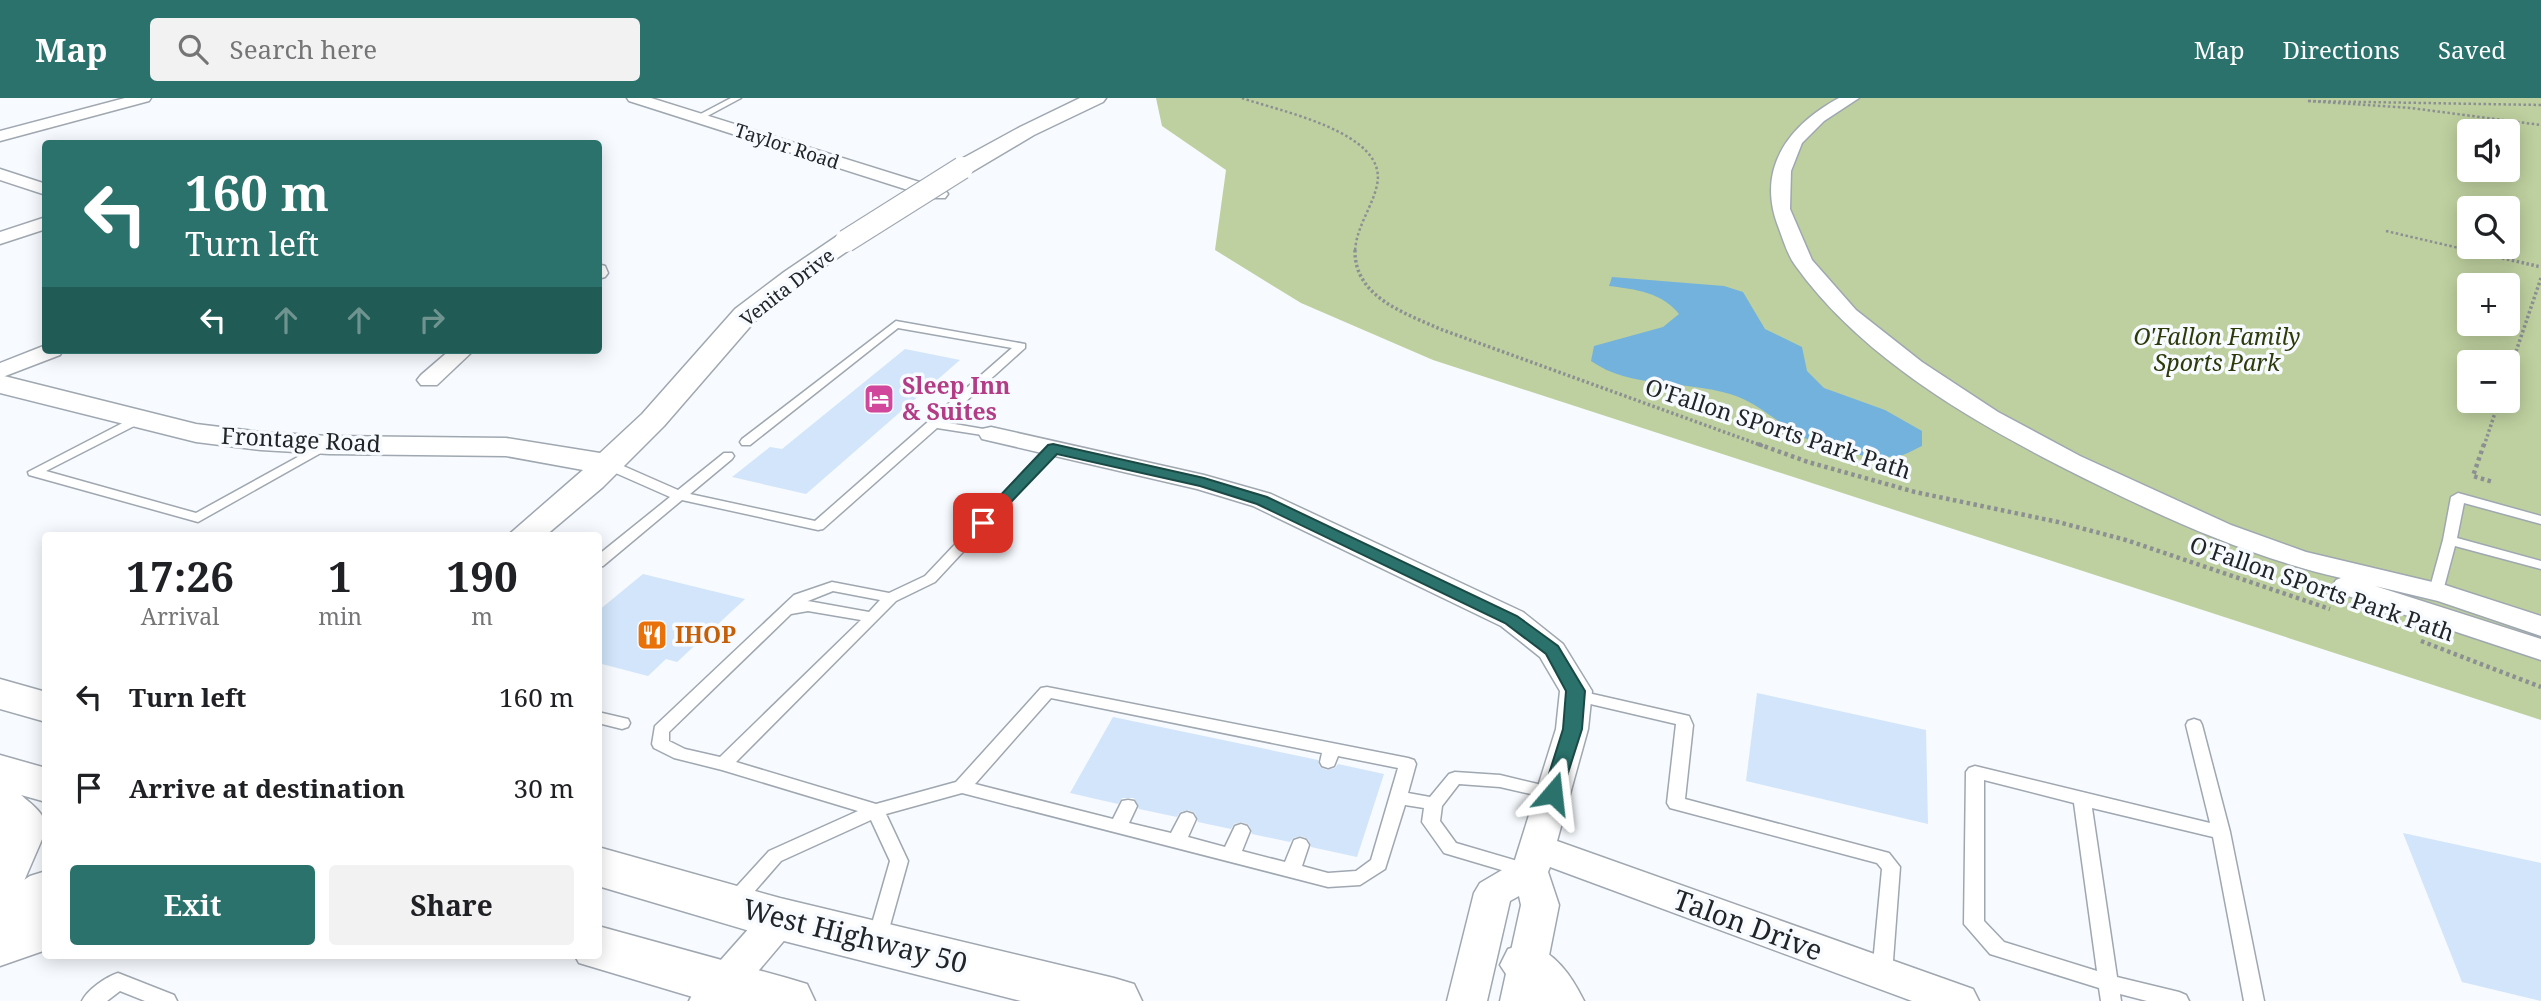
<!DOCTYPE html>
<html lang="en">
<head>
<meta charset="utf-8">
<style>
  body { margin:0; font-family:"Noto Serif",serif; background:#f2f2f2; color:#202124; height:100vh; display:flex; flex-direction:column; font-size:26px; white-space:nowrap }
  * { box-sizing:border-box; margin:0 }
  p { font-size:23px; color:#757577 }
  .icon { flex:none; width:38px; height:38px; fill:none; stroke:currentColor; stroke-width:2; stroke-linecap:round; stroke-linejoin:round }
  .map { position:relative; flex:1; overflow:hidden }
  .panel { position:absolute; left:42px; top:434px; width:560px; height:427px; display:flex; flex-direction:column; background:#fff; border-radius:7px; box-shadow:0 4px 18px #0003 }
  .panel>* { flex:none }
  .top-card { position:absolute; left:42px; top:42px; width:560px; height:214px; border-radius:7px; box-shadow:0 4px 18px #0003; background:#2a726b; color:#fff; overflow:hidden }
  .tools { position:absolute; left:2457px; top:21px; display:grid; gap:14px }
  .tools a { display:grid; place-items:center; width:63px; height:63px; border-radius:7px; background:#fff; box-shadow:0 4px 18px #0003; font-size:35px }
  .pin { position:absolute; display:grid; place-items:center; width:60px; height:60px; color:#fff; margin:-30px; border-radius:14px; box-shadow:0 4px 10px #0006 }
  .me { position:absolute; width:77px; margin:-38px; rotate:17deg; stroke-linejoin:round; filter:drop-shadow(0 0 5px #0008) }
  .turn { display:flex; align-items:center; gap:24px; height:147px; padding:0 28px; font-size:32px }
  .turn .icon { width:91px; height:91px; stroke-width:2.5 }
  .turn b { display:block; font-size:49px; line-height:60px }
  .lanes { display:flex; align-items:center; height:66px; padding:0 28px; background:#0003; justify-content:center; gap:35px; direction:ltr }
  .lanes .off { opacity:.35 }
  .eta { display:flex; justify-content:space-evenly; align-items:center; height:119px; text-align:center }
  .eta b { font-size:42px; font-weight:700; line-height:49px }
  .cta { display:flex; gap:14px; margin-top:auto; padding:14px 28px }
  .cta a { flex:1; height:80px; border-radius:7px; background:#2a726b; color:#fff; font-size:28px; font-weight:700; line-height:80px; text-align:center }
  .cta a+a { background:#f2f2f2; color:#202124 }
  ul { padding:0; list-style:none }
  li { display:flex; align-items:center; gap:21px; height:91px; padding:0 28px }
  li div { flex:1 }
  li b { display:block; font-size:26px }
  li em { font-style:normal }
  header { display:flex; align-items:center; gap:42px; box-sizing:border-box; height:98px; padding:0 35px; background:#2a726b; color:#fff }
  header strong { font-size:33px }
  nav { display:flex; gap:38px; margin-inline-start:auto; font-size:24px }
  .search { width:490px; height:63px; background:#f2f2f2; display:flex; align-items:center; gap:18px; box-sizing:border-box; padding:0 24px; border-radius:7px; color:#757577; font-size:26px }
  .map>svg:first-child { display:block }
</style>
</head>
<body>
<header>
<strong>Map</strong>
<div class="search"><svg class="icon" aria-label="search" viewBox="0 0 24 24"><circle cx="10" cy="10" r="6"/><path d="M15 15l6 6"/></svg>Search here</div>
<nav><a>Map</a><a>Directions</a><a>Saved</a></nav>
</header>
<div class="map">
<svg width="2541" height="903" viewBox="0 0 2541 903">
  <rect width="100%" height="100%" fill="#f7fafe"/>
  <!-- green -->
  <path fill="#bed09f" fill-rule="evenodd" d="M1156 0H2541V622L1433 262 1301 205 1215 152 1226 72 1162 28ZM2469 33H2508V72H2469ZM2469 110H2508V149H2469ZM2469 187H2508V226H2469ZM2469 264H2508V303H2469Z"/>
  <!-- water -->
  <path fill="#73b2dd" d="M1612 179 1724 188 1743 194 1765 231 1802 249 1807 273 1824 290 1885 312 1922 333V348C1915 351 1906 357 1898 358 1866 362 1826 352 1799 337 1777 324 1755 303 1730 296 1684 282 1631 291 1591 263L1594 248 1663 229 1679 216C1663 195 1635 191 1609 188Z"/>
  <!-- building -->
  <g fill="#d2e5fa">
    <polygon points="905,251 960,262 806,396 732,379 770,349 782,351"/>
    <polygon points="643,476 745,501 677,564 666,561 648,578 598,565 598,513"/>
    <polygon points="1757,595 1926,632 1928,726 1746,683"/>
    <polygon points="1113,619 1318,662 1320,669 1327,672 1335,670 1338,666 1384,676 1357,759 1311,749 1308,741 1301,738 1293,740 1290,744 1252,736 1249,727 1242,724 1234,726 1231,731 1198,724 1195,715 1188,712 1180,714 1177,719 1139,711 1134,700 1122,700 1118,706 1070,695"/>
    <polygon points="2403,735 2541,765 2541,903 2462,884"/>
  </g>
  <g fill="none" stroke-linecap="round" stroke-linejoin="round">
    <!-- service casing -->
    <g stroke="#9fa7b0" stroke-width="3">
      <g id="service">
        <polygon points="731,0 741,0 700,22 693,20"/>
        <polygon points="896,223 1025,246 1025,250 943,324 995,333 997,336 995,339 937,330 823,431 818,432 682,402 603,468 598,469 598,457 670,399 602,369 601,366 602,363 612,363 678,392 724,355 732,355 734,358 732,361 690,396 815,423 1012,250 898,230 750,347 742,347 740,344 742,341"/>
        <polygon points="138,317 144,321 142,324 46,373 196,415 325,344 329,343 335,347 198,424 29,377 28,374"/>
        <path d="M1053 346 1059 350 1057 353 935 484 896 503 736 664 876 706 956 684 1041 590 1047 589 1408 660 1414 662 1416 666 1408 695 1430 699 1449 676 1455 674 1500 677 1559 691 1562 695 1559 699 1553 701 1500 689 1459 686 1442 708 1440 723 1456 745 1531 767 1534 772 1531 777 1525 779 1444 755 1422 724 1424 710 1405 707 1385 771 1360 787 1328 789 962 695 886 716 908 763 884 849 877 851 870 849 867 843 890 763 871 722 781 763 741 809 734 811 727 809 725 804 727 799 769 753 858 713 722 672 674 660 654 650 652 646 655 628 794 497 832 484 889 495 925 478 1049 347ZM833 493 880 502 869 514 808 503 803 505ZM808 513 861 522 720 659 685 651 669 643V634L791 516ZM1051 600 1322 655 1320 664 1322 668 1328 670 1334 668 1338 658 1398 670 1371 762 1356 773 1328 775 1302 768 1309 747 1306 742 1300 740 1294 742 1285 764 1242 753 1250 733 1247 728 1241 726 1235 728 1225 749 1188 739 1196 721 1193 716 1187 714 1181 716 1171 735 1129 725 1137 708 1134 703 1128 702 1122 703 1113 721 975 686Z"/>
        <polygon points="2458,395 2541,418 2541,426 2464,405 2457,440 2541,463 2541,471 2455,448 2443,493 2436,497 2431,496 2429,493 2443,442 2451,399"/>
        <polygon points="1575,592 1689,618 1693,627 1685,701 1889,755 1900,769 1892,876 1889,882 1882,884 1875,882 1872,876 1882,771 1877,765 1670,710 1667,705 1676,626 1569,601 1567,597 1569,593"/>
        <polygon points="598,614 628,621 630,625 628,629 622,631 598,625"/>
        <path d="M2194 621 2200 623 2202 627 2230 734 2264 903H2244L2213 739 2092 710 2117 879 2179 894 2186 897 2189 903H2147L2120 896 2121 903H2101L2099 890 1990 856 1964 826 1966 674 1969 670 1975 668 2210 725 2186 627 2188 623ZM1984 682 2074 705 2097 873 2004 844 1984 823Z"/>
        <path d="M118 875 174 897 177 903H145L120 893 107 903H82C88 891 106 879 118 875Z"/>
      </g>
    </g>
    <!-- minor casing -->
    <g stroke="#9fa7b0" stroke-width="3">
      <g id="minor">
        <polygon points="125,0 151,0 149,3 0,43 0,33"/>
        <polygon points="627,0 651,0 945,92 948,96 945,100 933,100 629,3"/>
        <path d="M1839 0H1859L1824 23 1802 45 1791 73 1790 111 1812 162 1856 212 1922 264 1998 314 2080 358 2231 427 2306 454 2445 487 2541 518V538L2438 503 2375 488 2541 541V562L2336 494 2332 488 2336 482 2341 480C2257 461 2178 426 2100 388 1992 335 1866 267 1795 167 1787 156 1783 141 1778 128 1756 70 1789 27 1839 0Z"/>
        <polygon points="0,71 46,86 46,97 0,82"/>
        <polygon points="46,119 46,131 0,146 0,134"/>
        <polygon points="598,166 605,168 608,175 605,179 598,181"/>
        <polygon points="46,247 46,252 63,252 60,257 0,280 0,265"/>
        <polygon points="450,252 474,252 437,287 421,287 417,282 421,277"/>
        <polygon points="991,329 1204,377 1271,396 1523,514 1563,546 1592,593 1588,631 1557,743 1973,891 1979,903 1912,903 1550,769 1548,774 1559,807 1540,903 1500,903 1521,807 1519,798 1510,803 1487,903 1447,903 1474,795 1480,785 1514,765 1556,631 1560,593 1540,559 1501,528 1253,408 1197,391 982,341 979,336 982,331"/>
        <polygon points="780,806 793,810 799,821 793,832 733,903 689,903 695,891 767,810"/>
      </g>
    </g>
    <!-- tertiary casing -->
    <g stroke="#9fa7b0" stroke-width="3">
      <g id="tertiary">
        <polygon points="1080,0 1106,0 1103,4 1034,37 970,75 954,75 951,70 954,65 1020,29"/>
        <polygon points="846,136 855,138 858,143 855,148 802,184 755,223 664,328 603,389 545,438 507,438 583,372 506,358 329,356 261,352 196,344 0,295 0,277 196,326 261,334 329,338 506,340 600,355 642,316 735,211 784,174 837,138"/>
        <polygon points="46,773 46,816 17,837 0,842 0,798 30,778"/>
      </g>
    </g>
    <!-- secondary casing -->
    <g stroke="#9fa7b0" stroke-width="3">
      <g id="secondary">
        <polygon points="0,581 46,594 46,624 0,611"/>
        <path d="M0 657 46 670V704L21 697C32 707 46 715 46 732L18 797 0 803Z"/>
        <polygon points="598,749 780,800 1114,880 1134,886 1142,903 1021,903 780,842 598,788"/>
        <polygon points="46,809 46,852 0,868 0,824"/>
        <polygon points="598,828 787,880 807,886 815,903 706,903 579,865 575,858 598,858"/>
        <path d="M1527 845C1555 854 1571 877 1584 903H1524L1500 867 1508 851Z"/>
      </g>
    </g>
    <!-- path-far2 -->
    <g stroke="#8d9093" stroke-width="2.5" stroke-dasharray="2.5 2.5" stroke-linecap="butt">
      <path d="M1242 0C1278 13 1389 34 1377 87 1372 110 1356 129 1355 154"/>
      <polyline points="2541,7 2307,3 2411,10 2541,27"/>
      <polyline points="2386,133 2476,154"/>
    </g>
    <!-- path-far1 -->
    <g stroke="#8d9093" stroke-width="3.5" stroke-dasharray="2.5 2.5" stroke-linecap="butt">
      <path d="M1355 152C1354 199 1405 215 1440 231L1763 348"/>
      <polyline points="2468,152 2541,169"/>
      <polyline points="2508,277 2541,180"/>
      <polyline points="2484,348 2499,303"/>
    </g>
    <!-- path -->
    <g stroke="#8d9093" stroke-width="4.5" stroke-dasharray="3.5 3.5" stroke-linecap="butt">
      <polyline points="1758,346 1808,364 1915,394 2058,424 2126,442 2330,511"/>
      <polyline points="2484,346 2473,378 2493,384"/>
      <polyline points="2421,543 2541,589"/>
    </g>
    <!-- service -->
    <use href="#service" fill="#fff" fill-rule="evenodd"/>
    <!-- minor -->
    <use href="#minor" fill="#fff" fill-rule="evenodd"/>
    <!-- tertiary -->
    <use href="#tertiary" fill="#fff" fill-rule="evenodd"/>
    <!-- secondary -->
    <use href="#secondary" fill="#fff" fill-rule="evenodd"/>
    <!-- tertiary-bridge casing -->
    <g stroke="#9fa7b0" stroke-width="24" stroke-linecap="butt">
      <polyline id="tertiary-bridge" points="846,143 962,70"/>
    </g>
    <!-- tertiary-bridge -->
    <use href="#tertiary-bridge" stroke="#fff" stroke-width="22"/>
  </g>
  <!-- route -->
  <polygon fill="#2a726b" stroke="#1b4a46" stroke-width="2" points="1053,346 1204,380 1267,399 1517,518 1558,548 1585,593 1582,631 1560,700 1546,700 1543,695 1563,631 1566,593 1546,556 1505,525 1257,406 1200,388 1057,356 988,428 977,428 975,425 977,422 1048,347"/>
  <!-- icons -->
  <defs>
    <g id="hotel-square" transform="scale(1.575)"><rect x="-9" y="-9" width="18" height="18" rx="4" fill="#d1479c" stroke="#f7fafe"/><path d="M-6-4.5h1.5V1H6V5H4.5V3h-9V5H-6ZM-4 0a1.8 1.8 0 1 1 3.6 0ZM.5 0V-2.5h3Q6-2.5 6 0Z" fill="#fff"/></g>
    <g id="restaurant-square" transform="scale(1.575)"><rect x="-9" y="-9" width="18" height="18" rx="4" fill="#e8710a" stroke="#f7fafe"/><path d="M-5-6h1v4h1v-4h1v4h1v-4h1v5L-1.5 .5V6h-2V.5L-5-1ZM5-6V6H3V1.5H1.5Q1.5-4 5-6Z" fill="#fff"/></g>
  </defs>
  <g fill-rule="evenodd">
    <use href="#hotel-square" x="879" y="301"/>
    <use href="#restaurant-square" x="652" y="537"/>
  </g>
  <g text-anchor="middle" stroke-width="7" stroke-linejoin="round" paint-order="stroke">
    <!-- far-street labels -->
    <g font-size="19" fill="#222528" stroke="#f7fafe">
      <text transform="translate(787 48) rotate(18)" y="7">Taylor Road</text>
      <text transform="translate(787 189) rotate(-38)" y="7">Venita Drive</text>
    </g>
    <!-- park labels -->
    <g font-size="23" font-style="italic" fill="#2d3a09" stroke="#f7fafe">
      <text x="2217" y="247">O'Fallon Family<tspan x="2217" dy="26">Sports Park</tspan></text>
    </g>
    <!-- hotel labels -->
    <g font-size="23" font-weight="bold" fill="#b23c85" stroke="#f7fafe" text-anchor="start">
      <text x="902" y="296">Sleep Inn<tspan x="902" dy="26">&amp; Suites</tspan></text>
    </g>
    <!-- street labels -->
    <g font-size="23" fill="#222528" stroke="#f7fafe">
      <text transform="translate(1778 331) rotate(18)" y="8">O'Fallon SPorts Park Path</text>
      <text transform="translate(301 342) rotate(3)" y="8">Frontage Road</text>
      <text transform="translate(2322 491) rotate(19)" y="8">O'Fallon SPorts Park Path</text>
    </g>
    <!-- food labels -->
    <g font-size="23" font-weight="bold" fill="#c56008" stroke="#f7fafe" text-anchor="start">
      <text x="675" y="545">IHOP</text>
    </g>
    <!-- near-street labels -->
    <g font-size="28" fill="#222528" stroke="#f7fafe">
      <text transform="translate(1748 827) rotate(20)" y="10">Talon Drive</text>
      <text transform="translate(855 838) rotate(14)" y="10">West Highway 50</text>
    </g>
  </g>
</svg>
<div class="tools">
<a><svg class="icon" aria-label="sound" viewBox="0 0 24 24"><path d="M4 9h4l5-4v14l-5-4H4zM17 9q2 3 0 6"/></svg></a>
<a><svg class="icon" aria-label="search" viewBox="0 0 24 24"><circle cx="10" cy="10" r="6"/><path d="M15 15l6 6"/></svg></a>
<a>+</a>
<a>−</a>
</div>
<div class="pin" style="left:983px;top:425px;background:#d93025"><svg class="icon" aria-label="arrive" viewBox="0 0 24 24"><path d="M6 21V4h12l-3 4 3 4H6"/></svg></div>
<svg class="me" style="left:1553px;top:695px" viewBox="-20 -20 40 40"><path d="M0-17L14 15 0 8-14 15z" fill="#2a726b" stroke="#fff" stroke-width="4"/></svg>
<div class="top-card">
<div class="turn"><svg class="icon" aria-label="left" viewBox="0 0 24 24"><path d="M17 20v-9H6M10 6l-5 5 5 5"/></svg><div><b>160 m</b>Turn left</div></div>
<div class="lanes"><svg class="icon" aria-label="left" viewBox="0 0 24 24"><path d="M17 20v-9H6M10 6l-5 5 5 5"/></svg><svg class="icon off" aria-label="ahead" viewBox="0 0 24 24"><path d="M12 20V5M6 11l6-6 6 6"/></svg><svg class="icon off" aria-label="ahead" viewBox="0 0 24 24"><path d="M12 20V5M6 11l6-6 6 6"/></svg><svg class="icon off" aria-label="right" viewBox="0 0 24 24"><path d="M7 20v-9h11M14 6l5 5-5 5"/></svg></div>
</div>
<section class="panel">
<div class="eta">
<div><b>17:26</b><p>Arrival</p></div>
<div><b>1</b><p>min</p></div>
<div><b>190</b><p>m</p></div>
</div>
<ul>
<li><svg class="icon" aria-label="left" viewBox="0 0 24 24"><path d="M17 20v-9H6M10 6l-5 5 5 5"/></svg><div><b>Turn left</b></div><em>160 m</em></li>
<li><svg class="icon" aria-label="arrive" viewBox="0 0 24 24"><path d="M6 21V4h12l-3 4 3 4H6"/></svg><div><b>Arrive at destination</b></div><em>30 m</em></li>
</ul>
<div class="cta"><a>Exit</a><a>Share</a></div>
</section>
</div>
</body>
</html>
